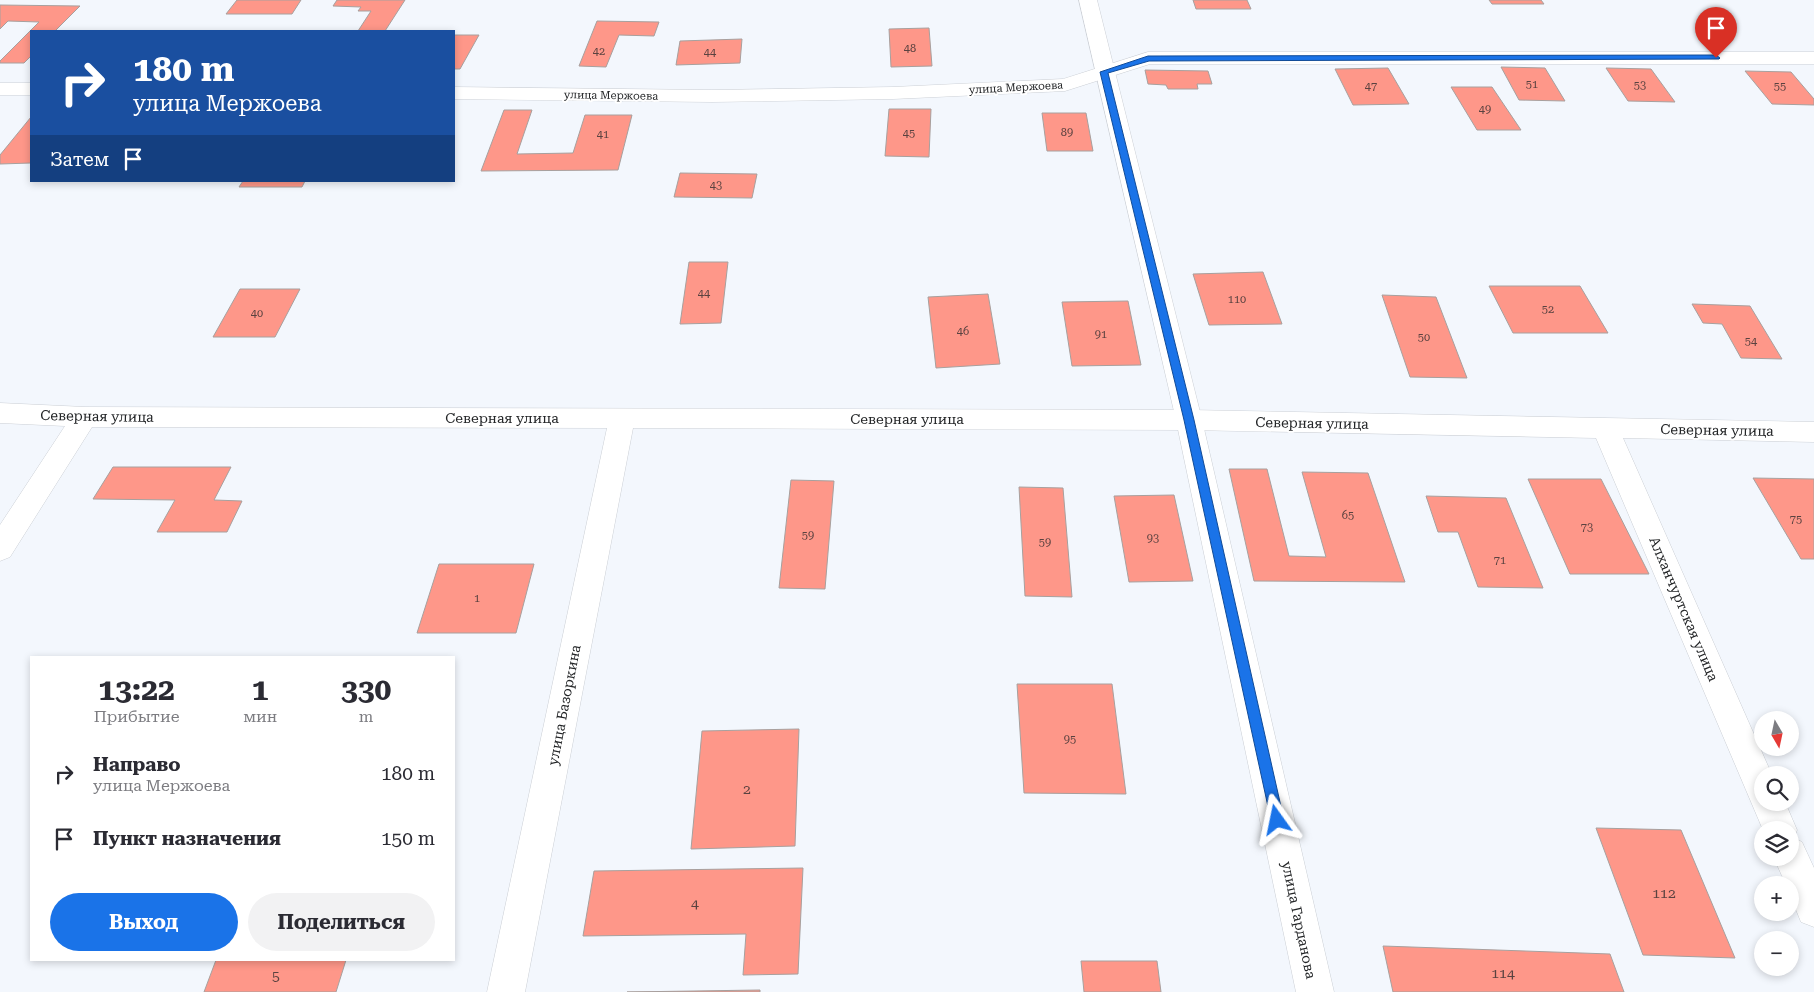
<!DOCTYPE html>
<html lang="ru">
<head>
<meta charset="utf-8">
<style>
  body { margin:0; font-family:"Roboto Serif",serif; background:#f2f2f3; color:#2b2b33; height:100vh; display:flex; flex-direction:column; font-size:19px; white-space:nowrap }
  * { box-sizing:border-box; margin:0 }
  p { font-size:16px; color:#7c7c81 }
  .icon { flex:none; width:28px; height:28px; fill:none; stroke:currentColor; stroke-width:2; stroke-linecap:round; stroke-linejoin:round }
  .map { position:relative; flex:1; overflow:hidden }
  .drawer { position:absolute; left:30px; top:656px; width:425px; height:305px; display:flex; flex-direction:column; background:#fff; border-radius:0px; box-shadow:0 2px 8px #0003 }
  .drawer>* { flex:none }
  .banner { position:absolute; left:30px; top:30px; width:425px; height:152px; border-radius:0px; box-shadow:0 2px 8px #0003; background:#1a4fa0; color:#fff; overflow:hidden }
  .needle { width:32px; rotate:171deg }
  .tools { position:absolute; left:1754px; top:711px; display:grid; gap:10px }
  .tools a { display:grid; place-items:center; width:45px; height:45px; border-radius:50%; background:#fff; box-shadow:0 2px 8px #0003; font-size:25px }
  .pin { position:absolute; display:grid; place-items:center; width:42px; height:42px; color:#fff; margin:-51px -21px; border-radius:50% 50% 50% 0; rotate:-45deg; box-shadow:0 0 5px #0007 }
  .pin .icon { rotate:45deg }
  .me { position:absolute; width:55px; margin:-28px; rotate:348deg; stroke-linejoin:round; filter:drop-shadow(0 0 4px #0008) }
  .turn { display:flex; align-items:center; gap:18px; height:105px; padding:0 20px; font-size:22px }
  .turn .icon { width:65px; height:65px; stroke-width:2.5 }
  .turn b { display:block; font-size:35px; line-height:42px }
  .then { display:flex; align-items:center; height:48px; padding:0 20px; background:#0003; gap:10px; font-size:19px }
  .eta { display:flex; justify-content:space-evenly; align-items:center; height:85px; text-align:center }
  .eta b { font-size:30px; font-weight:700; line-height:35px }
  .action { display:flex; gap:10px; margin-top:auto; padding:10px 20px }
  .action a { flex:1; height:58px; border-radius:30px; background:#1a73e8; color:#fff; font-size:20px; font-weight:700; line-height:58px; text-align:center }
  .action a+a { background:#f2f2f3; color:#2b2b33 }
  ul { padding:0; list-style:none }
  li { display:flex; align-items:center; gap:15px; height:65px; padding:0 20px }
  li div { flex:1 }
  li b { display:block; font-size:19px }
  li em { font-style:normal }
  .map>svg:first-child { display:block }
</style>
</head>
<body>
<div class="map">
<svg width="1814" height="992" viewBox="0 0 1814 992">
  <rect width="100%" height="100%" fill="#f3f7fd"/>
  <!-- building -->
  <g fill="#fe9789" stroke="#a7a09e">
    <polygon points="237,0 301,0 292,14 226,14"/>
    <polygon points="337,0 405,0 385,31 358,31 371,11 358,11 361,7 333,6"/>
    <polygon points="1193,0 1247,0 1251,9 1196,9"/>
    <polygon points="1489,0 1541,0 1544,4 1492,4"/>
    <polygon points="0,5 80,6 55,31 31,31 31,56 24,63 0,63 0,61 39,22 8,21 0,29"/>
    <polygon points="597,21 659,22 654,36 619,35 606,67 579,66"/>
    <polygon points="929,28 932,66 891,67 889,29"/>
    <polygon points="454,35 479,35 460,69 454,69"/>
    <polygon points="742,39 740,63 676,65 680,41"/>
    <polygon points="1501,67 1545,68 1565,101 1519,100"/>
    <polygon points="1388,68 1409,104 1353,105 1335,69"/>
    <polygon points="1606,68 1651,69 1675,102 1628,101"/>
    <polygon points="1145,70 1208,71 1212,84 1197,84 1198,89 1168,89 1166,85 1148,84"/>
    <polygon points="1745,71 1791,72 1814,99 1814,105 1772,104"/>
    <polygon points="1451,87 1492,87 1521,130 1477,130"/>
    <polygon points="889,109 931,109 929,157 885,156"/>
    <polygon points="504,110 532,110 517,154 573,153 585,115 632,115 618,170 481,171"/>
    <polygon points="1042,113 1086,113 1093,151 1047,151"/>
    <polygon points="31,117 31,163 0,164 0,155"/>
    <polygon points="680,173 757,174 752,198 674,197"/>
    <polygon points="243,181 305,181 302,187 239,187"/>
    <polygon points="689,262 728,262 721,323 680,324"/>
    <polygon points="1263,272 1282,324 1209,325 1193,274"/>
    <polygon points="1489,286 1580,286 1608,333 1513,333"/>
    <polygon points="240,289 300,289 275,337 213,337"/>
    <polygon points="988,294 1000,364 936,368 928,297"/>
    <polygon points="1382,295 1436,297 1467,378 1410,377"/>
    <polygon points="1128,301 1141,365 1072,366 1062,302"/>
    <polygon points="1692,304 1750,306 1782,359 1741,358 1722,324 1703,323"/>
    <polygon points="113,467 231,467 214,500 242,501 227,532 157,532 175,500 93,499"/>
    <polygon points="1229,469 1267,469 1289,556 1326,557 1302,472 1368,473 1405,582 1254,581"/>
    <polygon points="1753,478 1814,479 1814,559 1801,559"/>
    <polygon points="1528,479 1601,479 1649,574 1570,574"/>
    <polygon points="791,480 834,481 825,589 779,588"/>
    <polygon points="1019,487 1063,488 1072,597 1025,596"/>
    <polygon points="1174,495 1193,581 1129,582 1114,496"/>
    <polygon points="1426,496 1506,498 1543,588 1478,587 1458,532 1438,532"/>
    <polygon points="439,564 534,564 516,633 417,633"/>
    <polygon points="1017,684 1112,684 1126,794 1024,793"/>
    <polygon points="799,729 795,846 691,849 702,731"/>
    <polygon points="1596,828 1681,830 1735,958 1643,955"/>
    <polygon points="803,868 798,974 743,975 746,934 583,936 594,871"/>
    <polygon points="1383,946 1610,954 1624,992 1393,992"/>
    <polygon points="216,960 346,960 336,992 204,992"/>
    <polygon points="1081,961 1157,961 1161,992 1084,992"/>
    <polygon points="760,990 760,992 627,992"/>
  </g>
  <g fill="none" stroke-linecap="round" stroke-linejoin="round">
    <!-- minor casing -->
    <g stroke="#cbcfd5" stroke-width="1">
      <g id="minor">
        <polygon points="1148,52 1814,52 1814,64 1150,64 1065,91 893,99 712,102 454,99 454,87 712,90 893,87 1063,79"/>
        <rect x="0" y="83" width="31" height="12"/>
        <polygon points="0,403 85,407 1189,410 1814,422 1814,442 1623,438 1772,775 1762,775 1762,802 1785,802 1797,830 1794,838 1802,842 1814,868 1814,927 1801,922 1790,895 1790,885 1786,885 1774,858 1790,858 1790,830 1763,830 1596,438 1189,430 633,428 525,992 487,992 607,428 92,427 10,557 0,561 0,525 65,426 0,423"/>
      </g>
    </g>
    <!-- tertiary casing -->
    <g stroke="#cbcfd5" stroke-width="1">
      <polygon id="tertiary" points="1079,0 1097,0 1202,420 1334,992 1296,992 1176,420"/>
    </g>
    <!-- minor -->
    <use href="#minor" fill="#fff" fill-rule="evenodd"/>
    <!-- tertiary -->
    <use href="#tertiary" fill="#fff" fill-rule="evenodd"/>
  </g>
  <!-- route -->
  <polygon fill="#1a73e8" stroke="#114b97" points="1716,55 1720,58 1719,59 1149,61 1108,73 1194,420 1284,820 1282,825 1277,828 1272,825 1184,420 1100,72 1148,56"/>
  <g text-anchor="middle" stroke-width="4" stroke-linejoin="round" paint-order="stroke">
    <!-- number labels -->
    <g font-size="11" fill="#5a4240">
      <text x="910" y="52">48</text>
      <text x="599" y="55">42</text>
      <text x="710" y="56">44</text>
      <text x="1532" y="88">51</text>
      <text x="1640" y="89">53</text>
      <text x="1371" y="90">47</text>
      <text x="1780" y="90">55</text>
      <text x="1485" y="113">49</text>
      <text x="1067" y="136">89</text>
      <text x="909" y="137">45</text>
      <text x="603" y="138">41</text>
      <text x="716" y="189">43</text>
      <text x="704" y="297">44</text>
      <text x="1237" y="303">110</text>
      <text x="1548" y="313">52</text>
      <text x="257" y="317">40</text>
      <text x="963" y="335">46</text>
      <text x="1101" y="338">91</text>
      <text x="1424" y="341">50</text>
      <text x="1751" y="345">54</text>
      <text x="1348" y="519">65</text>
      <text x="1796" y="523">75</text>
      <text x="1587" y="531">73</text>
      <text x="808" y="539">59</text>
      <text x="1153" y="542">93</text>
      <text x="1045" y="546">59</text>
      <text x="1500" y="564">71</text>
      <text x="477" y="602">1</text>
      <text x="1070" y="743">95</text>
    </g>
    <!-- far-street labels -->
    <g font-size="11" fill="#232527" stroke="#fff">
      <text transform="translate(1016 87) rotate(-3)" y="4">улица Мержоева</text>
      <text transform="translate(611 95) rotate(1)" y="4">улица Мержоева</text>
    </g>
    <!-- street labels -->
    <g font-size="14" fill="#232527" stroke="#fff">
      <text transform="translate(97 416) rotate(1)" y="5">Северная улица</text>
      <text x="502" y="423">Северная улица</text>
      <text x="907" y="424">Северная улица</text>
      <text transform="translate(1312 423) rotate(1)" y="5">Северная улица</text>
      <text transform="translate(1717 430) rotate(1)" y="5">Северная улица</text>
      <text transform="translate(1684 609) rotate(67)" y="5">Алханчуртская улица</text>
      <text transform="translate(564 705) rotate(-79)" y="5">улица Базоркина</text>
      <text transform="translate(1299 920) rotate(78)" y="5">улица Гарданова</text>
    </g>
    <!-- near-number labels -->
    <g font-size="14" fill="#5a4240">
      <text x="747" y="794">2</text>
      <text x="1664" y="898">112</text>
      <text x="695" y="908">4</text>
      <text x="1503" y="978">114</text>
      <text x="276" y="981">5</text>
    </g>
  </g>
</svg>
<div class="tools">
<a><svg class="needle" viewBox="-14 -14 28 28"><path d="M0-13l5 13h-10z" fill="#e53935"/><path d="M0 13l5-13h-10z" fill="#7c7c81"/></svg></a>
<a><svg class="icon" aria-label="search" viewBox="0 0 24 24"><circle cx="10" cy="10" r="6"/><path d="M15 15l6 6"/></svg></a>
<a><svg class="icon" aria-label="layers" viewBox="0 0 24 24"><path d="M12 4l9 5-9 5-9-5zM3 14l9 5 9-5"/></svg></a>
<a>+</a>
<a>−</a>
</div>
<div class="pin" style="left:1716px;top:58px;background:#d93025"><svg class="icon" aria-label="arrive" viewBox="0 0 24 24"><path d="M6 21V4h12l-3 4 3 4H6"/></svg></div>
<svg class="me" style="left:1277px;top:820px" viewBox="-20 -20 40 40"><path d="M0-17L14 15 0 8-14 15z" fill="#1a73e8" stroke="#fff" stroke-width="4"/></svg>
<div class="banner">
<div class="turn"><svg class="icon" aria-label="right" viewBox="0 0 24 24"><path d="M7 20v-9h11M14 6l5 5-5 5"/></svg><div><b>180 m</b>улица Мержоева</div></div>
<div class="then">Затем<svg class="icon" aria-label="arrive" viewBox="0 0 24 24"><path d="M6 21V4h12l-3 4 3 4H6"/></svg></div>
</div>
<section class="drawer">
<div class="eta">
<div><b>13:22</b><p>Прибытие</p></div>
<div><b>1</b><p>мин</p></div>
<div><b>330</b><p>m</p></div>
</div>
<ul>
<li><svg class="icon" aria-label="right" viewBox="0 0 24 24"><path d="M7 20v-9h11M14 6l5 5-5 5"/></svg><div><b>Направо</b><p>улица Мержоева</p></div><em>180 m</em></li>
<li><svg class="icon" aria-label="arrive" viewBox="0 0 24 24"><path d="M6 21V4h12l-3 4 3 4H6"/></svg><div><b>Пункт назначения</b></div><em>150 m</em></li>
</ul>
<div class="action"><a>Выход</a><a>Поделиться</a></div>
</section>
</div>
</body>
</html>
